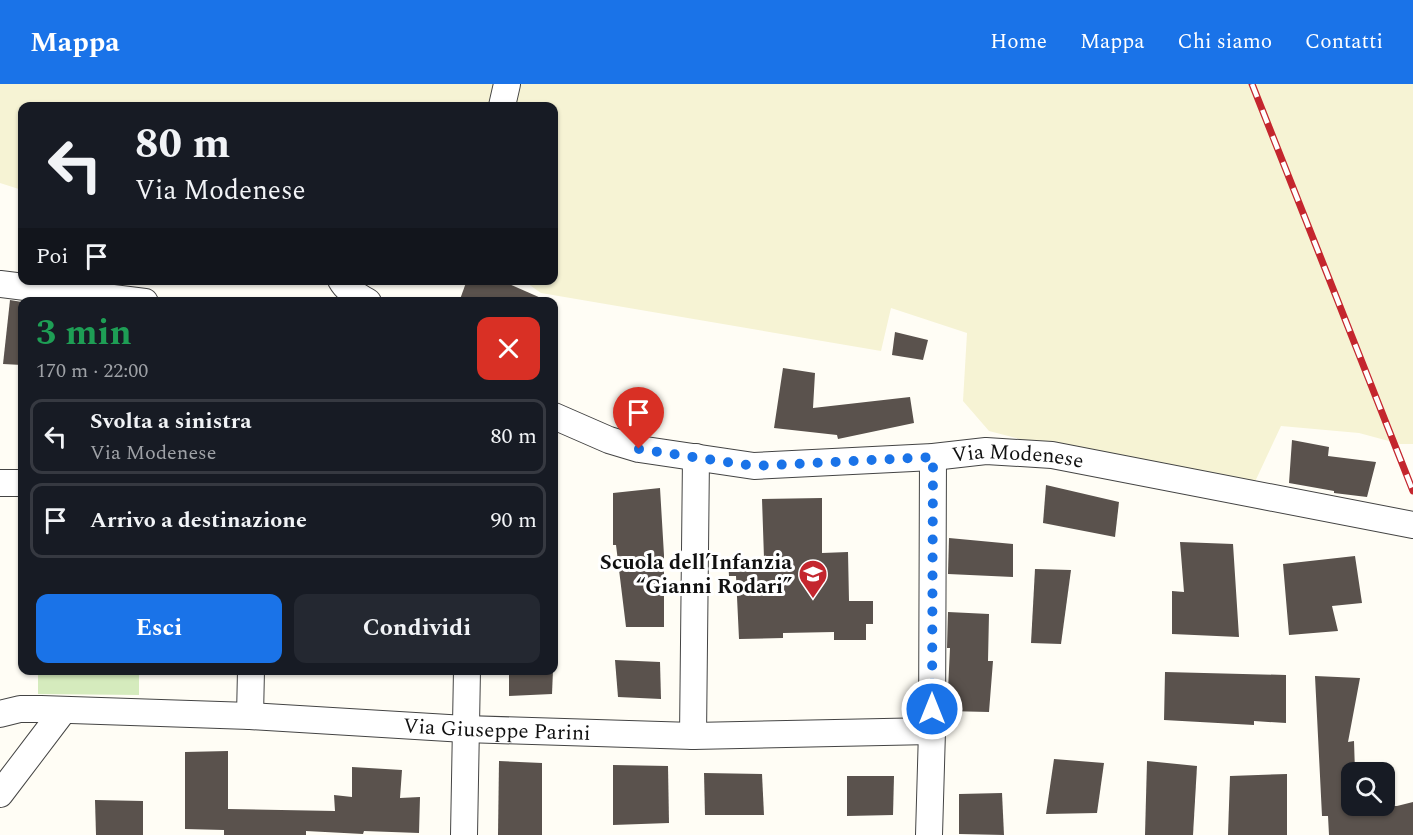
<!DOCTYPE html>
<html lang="it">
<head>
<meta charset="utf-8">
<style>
  body { margin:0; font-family:Spectral,serif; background:#242831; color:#f1f3f6; height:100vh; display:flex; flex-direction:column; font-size:22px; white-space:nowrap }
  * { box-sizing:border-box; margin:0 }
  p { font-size:20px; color:#9ea1a6 }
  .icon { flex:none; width:33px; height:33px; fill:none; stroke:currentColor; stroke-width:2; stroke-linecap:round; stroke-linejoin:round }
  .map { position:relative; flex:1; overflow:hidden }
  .sheet { position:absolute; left:18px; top:213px; width:540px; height:378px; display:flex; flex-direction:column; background:#171b24; border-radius:12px; box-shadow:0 2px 4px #0004 }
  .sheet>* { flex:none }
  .top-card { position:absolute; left:18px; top:18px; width:540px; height:183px; border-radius:12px; box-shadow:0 2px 4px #0004; background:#171b24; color:#f1f3f6; overflow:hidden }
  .fabs { position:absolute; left:1341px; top:678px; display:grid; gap:12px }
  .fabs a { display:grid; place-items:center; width:54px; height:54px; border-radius:12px; background:#171b24; box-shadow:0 2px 4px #0004; font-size:30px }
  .pin { position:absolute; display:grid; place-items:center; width:51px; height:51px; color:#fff; margin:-62px -26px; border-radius:50% 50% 50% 0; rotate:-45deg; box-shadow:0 0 6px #0007 }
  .pin .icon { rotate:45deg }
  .me { position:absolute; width:66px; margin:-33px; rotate:0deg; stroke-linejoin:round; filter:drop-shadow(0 0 4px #0008) }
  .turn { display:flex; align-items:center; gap:21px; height:126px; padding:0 18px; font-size:27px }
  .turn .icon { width:78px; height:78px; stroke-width:2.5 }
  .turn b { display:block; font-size:42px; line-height:51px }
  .then { display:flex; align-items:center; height:57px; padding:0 18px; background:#0003; gap:12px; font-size:22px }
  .round { display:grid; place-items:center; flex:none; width:63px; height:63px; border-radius:12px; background:#242831 }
  .summary { display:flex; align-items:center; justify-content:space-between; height:102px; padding:0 18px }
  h1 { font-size:36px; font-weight:700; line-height:45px; color:#1e9e55 }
  .cta { display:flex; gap:12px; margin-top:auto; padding:12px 18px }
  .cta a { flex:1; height:69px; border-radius:12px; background:#1a73e8; color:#fff; font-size:24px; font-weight:700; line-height:69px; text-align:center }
  .cta a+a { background:#242831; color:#f1f3f6 }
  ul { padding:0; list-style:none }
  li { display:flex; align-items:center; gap:18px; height:75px; margin:0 12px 9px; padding:0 6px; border:3px solid #363941; border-radius:12px }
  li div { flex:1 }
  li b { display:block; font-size:22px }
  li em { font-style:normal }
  header { display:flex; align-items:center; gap:36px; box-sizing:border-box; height:84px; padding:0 30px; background:#1a73e8; color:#fff }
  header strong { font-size:28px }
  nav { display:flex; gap:33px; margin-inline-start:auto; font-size:21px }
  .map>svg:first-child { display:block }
</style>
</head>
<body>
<header>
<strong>Mappa</strong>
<nav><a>Home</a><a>Mappa</a><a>Chi siamo</a><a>Contatti</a></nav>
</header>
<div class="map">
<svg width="1413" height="751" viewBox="0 0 1413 751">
  <rect width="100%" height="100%" fill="#fffdf5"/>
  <!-- farmland -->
  <polygon fill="#f6f3d4" points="0,0 1413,0 1413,360 1400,360 1359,349 1281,342 1253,402 1082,371 989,347 963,317 967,249 891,224 881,267 541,209 524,197 554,196 554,22 22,22 22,106 0,99"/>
  <!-- green -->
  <polygon fill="#d5ebbd" points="38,587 139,587 139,611 38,610"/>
  <!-- building -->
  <g fill="#5a524d">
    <polygon points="467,196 500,196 550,218 459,218"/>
    <polygon points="10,216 22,218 22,281 3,280"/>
    <polygon points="895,248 928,256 923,276 892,271"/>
    <polygon points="783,284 815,289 813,324 910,313 914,339 838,355 837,351 774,344"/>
    <polygon points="1292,356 1329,363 1328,372 1376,378 1367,413 1334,409 1334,407 1289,399"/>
    <polygon points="1046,401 1119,418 1115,453 1043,439"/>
    <polygon points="660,404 664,471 664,543 626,543 616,461 613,461 613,409"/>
    <polygon points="822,414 822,469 848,468 849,517 873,517 873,540 866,540 866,556 834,556 834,548 783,549 783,554 739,555 736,492 729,492 728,474 764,474 762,415"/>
    <polygon points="949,454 1013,460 1013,493 948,490"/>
    <polygon points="1180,458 1233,460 1239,553 1172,550 1172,507 1184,508"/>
    <polygon points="1355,472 1362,519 1332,522 1338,547 1289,551 1283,480"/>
    <polygon points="1035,485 1071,486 1061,560 1031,559"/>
    <polygon points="948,528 989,530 988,577 993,577 989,628 947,627 950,564 947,564"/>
    <polygon points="615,576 660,578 661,615 618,613"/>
    <polygon points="509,586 553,586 552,610 509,612"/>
    <polygon points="1165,588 1286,591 1286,639 1254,637 1254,641 1164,636"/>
    <polygon points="1315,592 1360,594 1348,658 1354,657 1355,688 1352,688 1352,722 1397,722 1413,718 1413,751 1329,751 1328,732 1322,732"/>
    <polygon points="228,667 228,725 335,727 334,711 352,713 352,683 402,686 400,714 420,713 419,749 364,747 363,750 306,747 306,751 224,751 224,746 185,745 185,668"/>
    <polygon points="1054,675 1104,679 1097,729 1046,730"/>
    <polygon points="499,677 542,679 542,751 498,751"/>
    <polygon points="1147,677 1197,682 1193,751 1145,751"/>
    <polygon points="613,681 668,682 669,739 613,741"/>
    <polygon points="704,689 762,690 764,731 705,731"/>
    <polygon points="1287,690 1287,751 1228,751 1230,692"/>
    <polygon points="847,692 894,692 893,731 847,732"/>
    <polygon points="1002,709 1004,751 959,750 959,710"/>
    <polygon points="95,716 143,717 143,751 96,751"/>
  </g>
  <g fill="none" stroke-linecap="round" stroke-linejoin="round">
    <!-- minor casing -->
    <g stroke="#444" stroke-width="28">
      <g id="minor">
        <polyline points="502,22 507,0"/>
        <path d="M341 196C347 207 358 212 368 218"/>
        <polyline points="0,200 145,218"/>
        <path id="s1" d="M554 332 609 356 639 365 754 382 933 373 986 367 1052 371 1413 441"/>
        <polyline points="0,399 22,399"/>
        <path id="s2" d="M0 630 20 625H41L250 632 465 645 693 652 932 647"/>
        <polyline points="250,632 251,586"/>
        <polyline points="693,652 696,373"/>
        <polyline points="0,710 63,627"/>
        <polyline points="464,751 467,586"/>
        <polyline points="929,751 932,647 933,373"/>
      </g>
    </g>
    <!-- minor -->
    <use href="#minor" stroke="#fff" stroke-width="26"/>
    <!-- rail casing -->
    <g stroke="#c4262e" stroke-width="7">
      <polyline id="rail" points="1252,0 1413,407"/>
    </g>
    <!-- rail -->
    <use href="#rail" stroke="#fff" stroke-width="4.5" stroke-dasharray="14" stroke-linecap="butt"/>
  </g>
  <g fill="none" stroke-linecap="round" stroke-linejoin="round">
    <!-- route -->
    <polyline stroke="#1a73e8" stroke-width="10" stroke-dasharray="0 18" points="639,365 754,382 933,373 932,625"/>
  </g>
  <!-- icons -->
  <defs>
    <g id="school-pin" transform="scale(1.5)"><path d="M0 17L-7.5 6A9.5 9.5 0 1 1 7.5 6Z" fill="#c4262e" stroke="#fff"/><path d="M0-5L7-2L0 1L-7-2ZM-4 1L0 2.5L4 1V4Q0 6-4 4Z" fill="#fff"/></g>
  </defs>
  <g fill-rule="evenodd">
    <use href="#school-pin" x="813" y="490"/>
  </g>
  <g text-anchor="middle" stroke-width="6" stroke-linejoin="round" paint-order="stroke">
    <!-- street labels -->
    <g font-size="21" fill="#111" stroke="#fff">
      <text dy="7" stroke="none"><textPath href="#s1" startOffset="472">Via Modenese</textPath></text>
      <text dy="7" stroke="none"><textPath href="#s2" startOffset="498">Via Giuseppe Parini</textPath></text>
    </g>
    <!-- poi labels -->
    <g font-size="21" font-weight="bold" fill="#111" stroke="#fff" text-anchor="end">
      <text x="792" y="485">Scuola dell’Infanzia<tspan x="792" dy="24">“Gianni Rodari”</tspan></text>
    </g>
  </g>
</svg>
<div class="fabs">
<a><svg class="icon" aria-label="search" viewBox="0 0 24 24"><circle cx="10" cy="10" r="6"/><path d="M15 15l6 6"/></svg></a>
</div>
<div class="pin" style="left:639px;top:365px;background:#d93025"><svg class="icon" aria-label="arrive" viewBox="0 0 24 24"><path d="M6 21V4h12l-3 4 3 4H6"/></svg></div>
<svg class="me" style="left:932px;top:625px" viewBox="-20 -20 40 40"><circle r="17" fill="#1a73e8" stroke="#fff" stroke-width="3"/><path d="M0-11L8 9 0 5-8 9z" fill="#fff"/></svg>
<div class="top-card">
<div class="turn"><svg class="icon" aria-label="left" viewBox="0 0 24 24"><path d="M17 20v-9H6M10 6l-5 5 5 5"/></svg><div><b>80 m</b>Via Modenese</div></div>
<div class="then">Poi<svg class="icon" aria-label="arrive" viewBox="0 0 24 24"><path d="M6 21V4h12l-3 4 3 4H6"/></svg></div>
</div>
<section class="sheet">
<div class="summary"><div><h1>3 min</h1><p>170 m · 22:00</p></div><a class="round" style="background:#d93025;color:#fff"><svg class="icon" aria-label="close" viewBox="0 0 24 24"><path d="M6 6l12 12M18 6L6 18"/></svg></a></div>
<ul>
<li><svg class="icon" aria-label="left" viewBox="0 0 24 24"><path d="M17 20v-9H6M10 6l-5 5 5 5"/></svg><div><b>Svolta a sinistra</b><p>Via Modenese</p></div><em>80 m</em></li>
<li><svg class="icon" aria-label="arrive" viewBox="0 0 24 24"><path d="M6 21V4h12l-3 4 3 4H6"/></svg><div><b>Arrivo a destinazione</b></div><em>90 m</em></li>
</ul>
<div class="cta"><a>Esci</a><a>Condividi</a></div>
</section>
</div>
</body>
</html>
